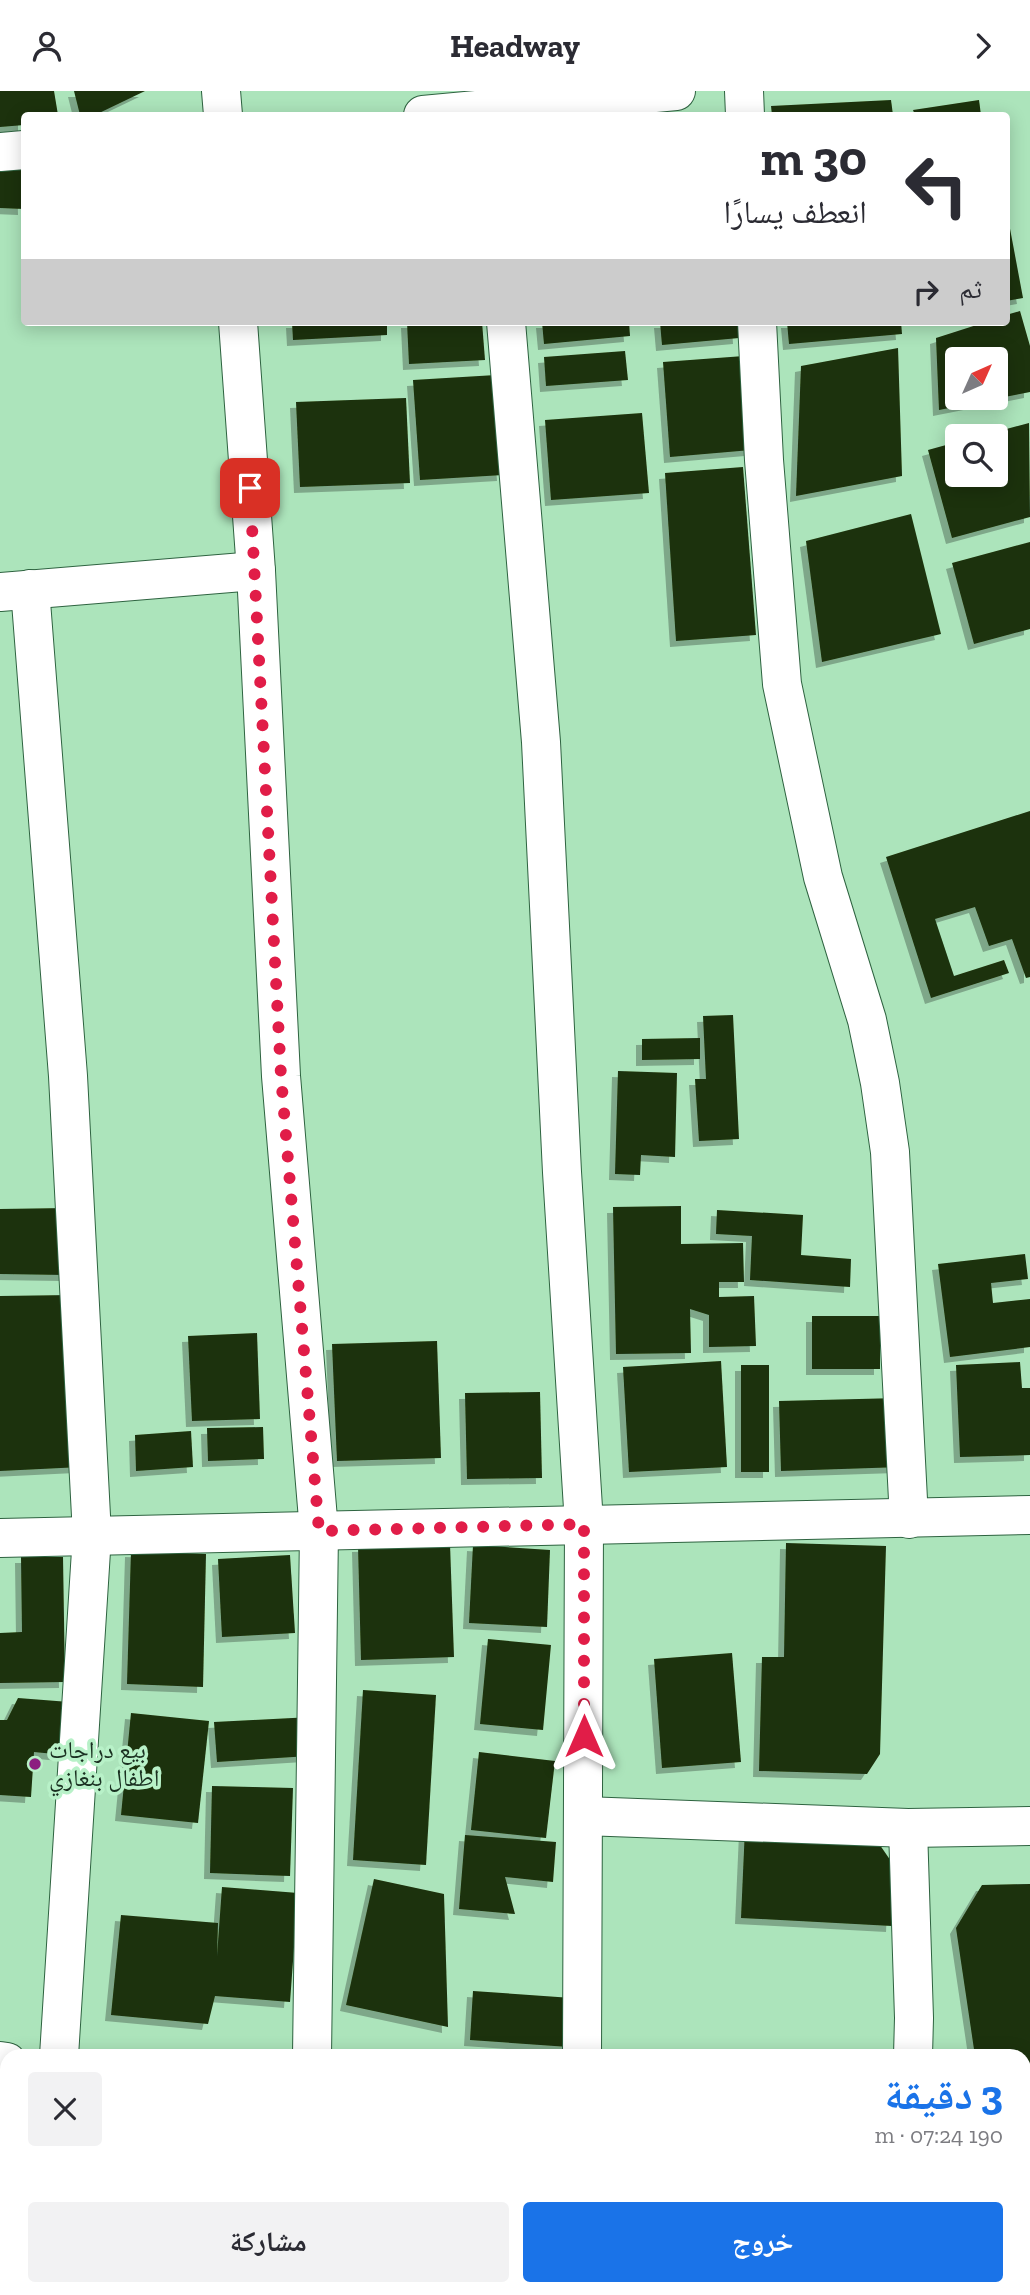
<!DOCTYPE html>
<html lang="ar">
<head>
<meta charset="utf-8">
<style>
  body { margin:0; font-family:"Zilla Slab","Noto Naskh Arabic",serif; background:#f2f2f3; color:#2b2b33; direction:rtl; height:100vh; display:flex; flex-direction:column; font-size:26px; white-space:nowrap }
  * { box-sizing:border-box; margin:0 }
  p { font-size:23px; color:#7c7c81 }
  .icon { flex:none; width:38px; height:38px; fill:none; stroke:currentColor; stroke-width:2; stroke-linecap:round; stroke-linejoin:round }
  .map { position:relative; flex:1; overflow:hidden; direction:ltr }
  .details { position:absolute; left:0px; top:1958px; width:1031px; height:247px; display:flex; flex-direction:column; background:#fff; border-radius:21px 21px 0 0; box-shadow:0 4px 18px #0003; direction:rtl }
  .details>* { flex:none }
  .guide { position:absolute; left:21px; top:21px; width:989px; height:214px; border-radius:7px; box-shadow:0 4px 18px #0003; direction:rtl; background:#fff; color:#2b2b33; overflow:hidden }
  .needle { width:46px; rotate:45deg }
  .fabs { position:absolute; left:945px; top:256px; display:grid; gap:14px }
  .fabs a { display:grid; place-items:center; width:63px; height:63px; border-radius:7px; background:#fff; box-shadow:0 4px 18px #0003; font-size:35px }
  .pin { position:absolute; display:grid; place-items:center; width:60px; height:60px; color:#fff; margin:-30px; border-radius:14px; box-shadow:0 4px 10px #0006 }
  .me { position:absolute; width:77px; margin:-38px; rotate:0deg; stroke-linejoin:round; filter:drop-shadow(0 0 5px #0008) }
  .turn { display:flex; align-items:center; gap:24px; height:147px; padding:0 28px; font-size:32px }
  .turn .icon { width:91px; height:91px; stroke-width:2.5 }
  .turn b { display:block; font-size:49px; line-height:60px }
  .then { display:flex; align-items:center; height:66px; padding:0 28px; background:#0003; gap:14px; font-size:26px }
  .round { display:grid; place-items:center; flex:none; width:74px; height:74px; border-radius:7px; background:#f2f2f3 }
  .headline { display:flex; align-items:center; justify-content:space-between; height:119px; padding:0 28px }
  h1 { font-size:42px; font-weight:800; line-height:52px; color:#1a73e8 }
  .primary-button { display:flex; gap:14px; margin-top:auto; padding:14px 28px }
  .primary-button a { flex:1; height:80px; border-radius:7px; background:#1a73e8; color:#fff; font-size:28px; font-weight:800; line-height:80px; text-align:center }
  .primary-button a+a { background:#f2f2f3; color:#2b2b33 }
  header { display:flex; justify-content:space-between; align-items:center; height:91px; padding:0 28px; background:#fff; font-size:32px; font-weight:800 }
  .map>svg:first-child { display:block }
</style>
</head>
<body>
<header><svg class="icon" aria-label="forward" viewBox="0 0 24 24"><path d="M9 5l7 7-7 7"/></svg>Headway<svg class="icon" aria-label="person" viewBox="0 0 24 24"><circle cx="12" cy="8" r="4"/><path d="M4 21q1-7 8-7t8 7"/></svg></header>
<div class="map">
<svg width="1030" height="2204" viewBox="0 0 1030 2204">
  <defs>
    <filter id="shadow"><feDropShadow dx="-6" dy="6" stdDeviation="0" flood-color="#0004"/></filter>
  </defs>
  <rect width="100%" height="100%" fill="#ace4bb"/>
  <!-- building -->
  <g fill="#1b3009" fill-rule="evenodd" filter="url(#shadow)">
    <polygon points="0,0 54,0 58,24 24,24 24,34 0,36"/>
    <polygon points="74,0 145,0 95,24 80,24"/>
    <polygon points="891,9 893,24 772,24 771,15"/>
    <polygon points="979,9 981,24 915,24 913,19"/>
    <polygon points="23,76 24,118 0,117 0,80"/>
    <polygon points="1008,127 1023,207 1006,210 1006,128"/>
    <path d="M1020 220 1030 255V301L939 319 936 247 986 231H1006V224ZM957 268H996V306H957Z"/>
    <polygon points="292,231 387,231 387,244 293,249"/>
    <polygon points="407,231 482,231 485,269 409,273"/>
    <polygon points="542,231 629,231 630,245 544,253"/>
    <polygon points="660,231 738,231 739,247 662,254"/>
    <polygon points="787,231 901,231 902,243 789,253"/>
    <polygon points="898,257 902,385 796,405 801,275"/>
    <polygon points="625,260 628,289 546,295 544,266"/>
    <polygon points="744,265 751,359 670,366 663,271"/>
    <polygon points="496,284 503,384 420,389 413,289"/>
    <polygon points="406,307 410,392 300,396 296,311"/>
    <polygon points="642,322 649,402 551,409 545,329"/>
    <polygon points="1029,332 1030,426 952,447 928,359 957,351 957,383 996,383 996,345 984,344"/>
    <polygon points="743,376 756,544 676,550 665,382"/>
    <polygon points="911,423 941,543 822,571 806,450"/>
    <polygon points="1030,451 1030,538 974,553 952,472"/>
    <polygon points="1030,720 1030,886 1026,887 1012,848 989,855 975,816 935,828 954,885 1004,869 1009,882 931,907 886,766"/>
    <polygon points="733,924 739,1048 699,1050 695,988 706,988 703,925"/>
    <polygon points="700,947 700,968 642,969 642,948"/>
    <polygon points="618,980 677,982 675,1066 641,1064 640,1084 615,1083"/>
    <polygon points="681,1115 681,1153 743,1152 744,1191 719,1191 719,1206 754,1205 756,1255 709,1256 709,1224 690,1218 691,1262 616,1263 613,1116"/>
    <polygon points="67,1117 66,1184 0,1183 0,1118"/>
    <polygon points="717,1119 803,1124 801,1164 851,1168 850,1196 750,1189 752,1145 716,1143"/>
    <polygon points="1025,1163 1028,1188 991,1192 993,1212 1030,1208 1030,1256 950,1266 938,1173"/>
    <polygon points="71,1204 81,1376 0,1380 0,1205"/>
    <rect x="812" y="1225" width="68" height="53"/>
    <polygon points="257,1242 260,1328 192,1330 188,1245"/>
    <polygon points="437,1250 441,1367 337,1370 332,1253"/>
    <polygon points="721,1270 727,1376 629,1381 623,1276"/>
    <polygon points="1020,1271 1022,1297 1030,1297 1030,1364 960,1366 956,1274"/>
    <rect x="741" y="1274" width="28" height="107"/>
    <polygon points="540,1301 542,1387 467,1388 465,1302"/>
    <polygon points="899,1307 902,1376 781,1380 779,1310"/>
    <polygon points="263,1336 264,1368 208,1370 207,1337"/>
    <polygon points="191,1340 193,1376 136,1380 135,1344"/>
    <polygon points="786,1452 886,1455 880,1663 867,1683 759,1680 762,1566 784,1566"/>
    <polygon points="450,1453 454,1566 361,1569 358,1455"/>
    <polygon points="473,1454 550,1459 547,1536 469,1532"/>
    <polygon points="131,1460 206,1463 203,1596 127,1593"/>
    <polygon points="290,1464 295,1542 222,1546 218,1468"/>
    <polygon points="21,1466 63,1466 65,1591 0,1592 0,1542 22,1541"/>
    <polygon points="488,1548 551,1554 543,1639 480,1633"/>
    <polygon points="732,1562 741,1671 662,1677 654,1568"/>
    <polygon points="363,1599 436,1604 426,1774 353,1769"/>
    <polygon points="18,1607 69,1611 65,1664 34,1661 31,1706 0,1704 0,1629 7,1629"/>
    <polygon points="131,1622 209,1630 198,1732 121,1724"/>
    <polygon points="312,1626 309,1665 217,1671 214,1631"/>
    <polygon points="479,1661 555,1670 546,1747 471,1739"/>
    <polygon points="212,1695 293,1697 290,1785 210,1782"/>
    <polygon points="745,1737 873,1744 895,1776 892,1835 741,1827"/>
    <polygon points="465,1744 556,1751 553,1791 505,1786 515,1823 459,1818"/>
    <polygon points="374,1788 444,1803 448,1936 346,1914"/>
    <polygon points="1030,1793 1030,1998 1024,1998 1024,1965 975,1965 956,1837 982,1794"/>
    <polygon points="222,1796 298,1802 290,1911 215,1905 208,1933 111,1924 121,1824 218,1832 217,1865"/>
    <polygon points="473,1900 572,1907 569,1956 470,1949"/>
    <polygon points="121,2198 380,2198 417,2202 121,2204"/>
  </g>
  <g fill="none" stroke-linecap="round" stroke-linejoin="round">
    <!-- minor casing -->
    <g stroke="#2e6340" stroke-width="40">
      <g id="minor">
        <polyline points="221,0 223,24"/>
        <polyline points="744,0 745,24"/>
        <polyline points="423,24 676,0"/>
        <polyline points="0,61 24,59"/>
        <polyline points="238,231 256,480 281,985 319,1440 312,1965"/>
        <polyline points="506,231 541,651 562,1081 584,1433 582,1965"/>
        <polyline points="757,231 764,369 782,593 823,786 867,929 880,992 890,1061 909,1428"/>
        <polyline points="30,498 68,985 92,1444 59,1965"/>
        <polyline points="0,501 256,480"/>
        <polyline points="0,1447 1030,1424"/>
        <polyline points="584,1725 908,1737 1030,1735"/>
        <polyline points="908,1737 914,1927 913,1965"/>
        <polyline points="0,1970 7,1971"/>
        <polyline points="1024,2040 1030,2040"/>
        <polyline points="0,2093 7,2093"/>
        <polyline points="584,2198 585,2204"/>
        <polyline points="991,2198 1030,2203"/>
        <polyline points="34,2204 35,2198"/>
      </g>
    </g>
    <!-- minor -->
    <use href="#minor" stroke="#fff" stroke-width="38"/>
  </g>
  <g fill="none" stroke-linecap="round" stroke-linejoin="round">
    <!-- route -->
    <polyline stroke="#e11d48" stroke-width="12" stroke-dasharray="0 21.6" points="250,397 281,985 319,1440 584,1433 584,1645"/>
  </g>
  <!-- markers -->
  <circle fill="#8c1d80" stroke="#b8f1c8" stroke-width="2.5" cx="35" cy="1673" r="7"/>
  <g text-anchor="middle" stroke-width="7" stroke-linejoin="round" paint-order="stroke">
    <!-- poi labels -->
    <g font-size="24" fill="#1a3021" stroke="#b8f1c8" text-anchor="start">
      <text x="49" y="1667">بيع دراجات<tspan x="49" dy="28">اطفال بنغازي</tspan></text>
    </g>
  </g>
</svg>
<div class="fabs">
<a><svg class="needle" viewBox="-14 -14 28 28"><path d="M0-13l5 13h-10z" fill="#e53935"/><path d="M0 13l5-13h-10z" fill="#7c7c81"/></svg></a>
<a><svg class="icon" aria-label="search" viewBox="0 0 24 24"><circle cx="10" cy="10" r="6"/><path d="M15 15l6 6"/></svg></a>
</div>
<div class="pin" style="left:250px;top:397px;background:#d93025"><svg class="icon" aria-label="arrive" viewBox="0 0 24 24"><path d="M6 21V4h12l-3 4 3 4H6"/></svg></div>
<svg class="me" style="left:584px;top:1645px" viewBox="-20 -20 40 40"><path d="M0-17L14 15 0 8-14 15z" fill="#e11d48" stroke="#fff" stroke-width="4"/></svg>
<div class="guide">
<div class="turn"><svg class="icon" aria-label="left" viewBox="0 0 24 24"><path d="M17 20v-9H6M10 6l-5 5 5 5"/></svg><div><b>30 m</b>انعطف يسارًا</div></div>
<div class="then">ثم<svg class="icon" aria-label="right" viewBox="0 0 24 24"><path d="M7 20v-9h11M14 6l5 5-5 5"/></svg></div>
</div>
<section class="details">
<div class="headline"><div><h1>3 دقيقة</h1><p>190 m · 07:24</p></div><a class="round"><svg class="icon" aria-label="close" viewBox="0 0 24 24"><path d="M6 6l12 12M18 6L6 18"/></svg></a></div>
<div class="primary-button"><a>خروج</a><a>مشاركة</a></div>
</section>
</div>
</body>
</html>
